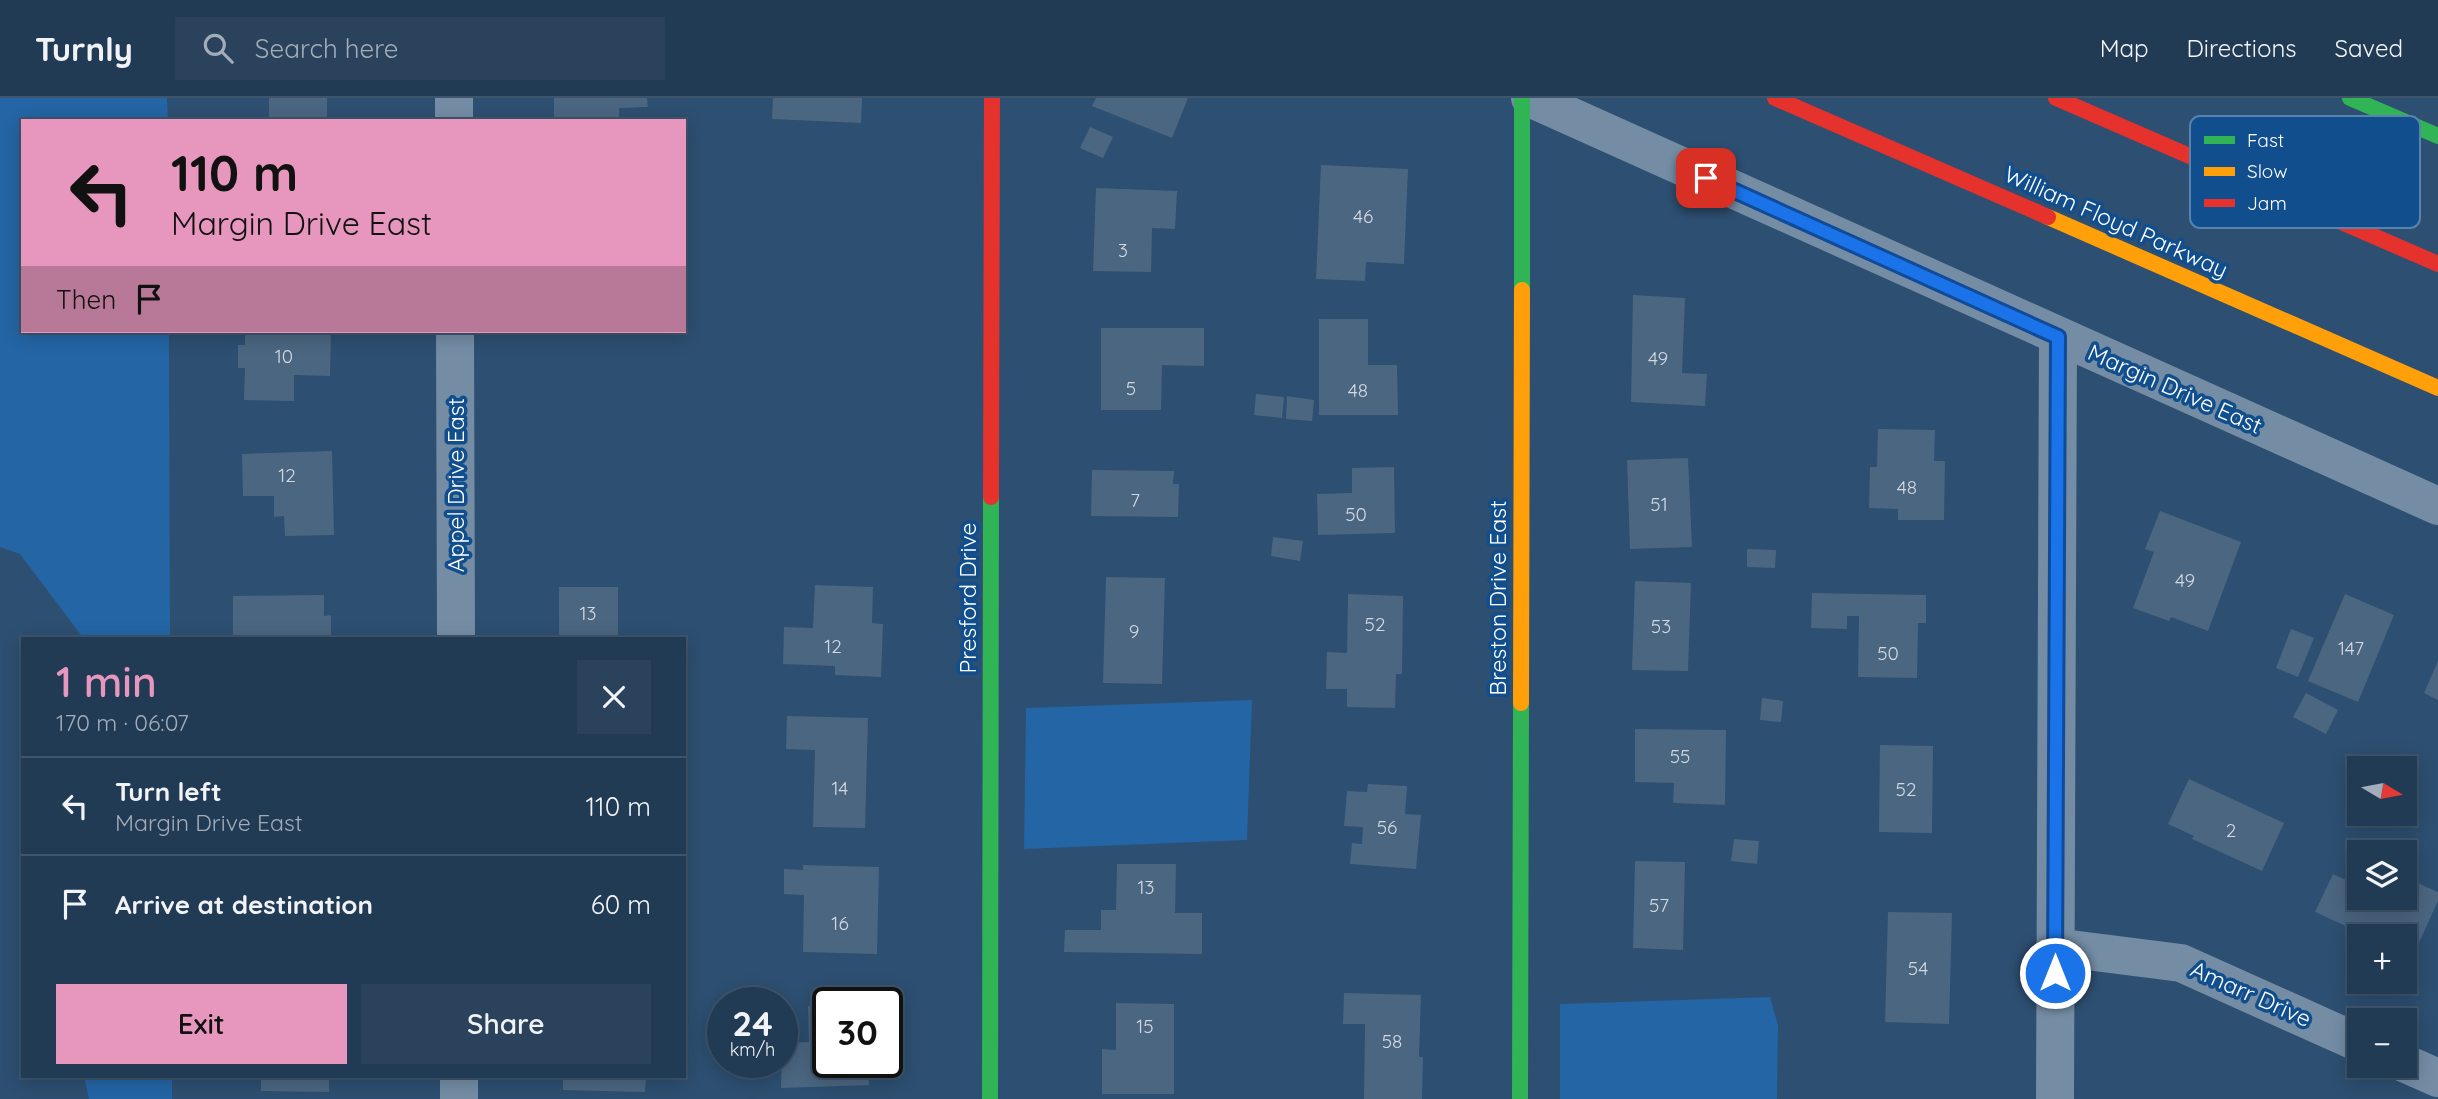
<!DOCTYPE html>
<html lang="en">
<head>
<meta charset="utf-8">
<style>
  body { margin:0; font-family:Quicksand,sans-serif; background:#2a425b; color:#f1f3f6; height:100vh; display:flex; flex-direction:column; font-size:26px; white-space:nowrap }
  * { box-sizing:border-box; margin:0 }
  p { font-size:23px; color:#a2adb9 }
  .icon { flex:none; width:38px; height:38px; fill:none; stroke:currentColor; stroke-width:2; stroke-linecap:round; stroke-linejoin:round }
  .map { position:relative; flex:1; overflow:hidden }
  .drawer { position:absolute; left:21px; top:539px; width:665px; height:441px; display:flex; flex-direction:column; background:#223b55; border-radius:0px; box-shadow:0 4px 18px #0003,0 0 0 2px #3f556c }
  .drawer>* { flex:none }
  .hud { position:absolute; left:21px; top:21px; width:665px; height:214px; border-radius:0px; box-shadow:0 4px 18px #0003,0 0 0 2px #3f556c; background:#e797bd; color:#111; overflow:hidden }
  .needle { width:46px; rotate:100deg }
  .buttons { position:absolute; left:2347px; top:658px; display:grid; gap:14px }
  .buttons a { display:grid; place-items:center; width:70px; height:70px; border-radius:0px; background:#223b55; box-shadow:0 4px 18px #0003,0 0 0 2px #3f556c; font-size:35px }
  .speed { position:absolute; left:707px; top:889px; display:flex; gap:14px; font-size:35px; font-weight:700; text-align:center }
  .speed>* { display:grid; place-content:center; width:91px; height:91px; border-radius:50%; background:#223b55; box-shadow:0 4px 18px #0003,0 0 0 2px #3f556c; line-height:1 }
  .speed small { font-size:18px; font-weight:400 }
  .speed .limit { border:4px solid #111; border-radius:10px; background:#fff; color:#111 }
  .pin { position:absolute; display:grid; place-items:center; width:60px; height:60px; color:#fff; margin:-30px; border-radius:14px; box-shadow:0 4px 10px #0006 }
  .me { position:absolute; width:77px; margin:-38px; rotate:0deg; stroke-linejoin:round; filter:drop-shadow(0 0 5px #0008) }
  .turn { display:flex; align-items:center; gap:24px; height:147px; padding:0 35px; font-size:32px }
  .turn .icon { width:91px; height:91px; stroke-width:2.5 }
  .turn b { display:block; font-size:49px; line-height:60px }
  .then { display:flex; align-items:center; height:66px; padding:0 35px; background:#0003; gap:14px; font-size:26px }
  .round { display:grid; place-items:center; flex:none; width:74px; height:74px; border-radius:0px; background:#2a425b }
  .summary { display:flex; align-items:center; justify-content:space-between; height:119px; padding:0 35px }
  h1 { font-size:42px; font-weight:600; line-height:52px; color:#e797bd }
  .action { display:flex; gap:14px; margin-top:auto; padding:14px 35px }
  .action a { flex:1; height:80px; border-radius:0px; background:#e797bd; color:#111; font-size:28px; font-weight:600; line-height:80px; text-align:center }
  .action a+a { background:#2a425b; color:#f1f3f6 }
  ul { padding:0; list-style:none }
  li { display:flex; align-items:center; gap:21px; height:98px; padding:0 35px; border-top:2px solid #3f556c }
  li div { flex:1 }
  li b { display:block; font-size:26px }
  li em { font-style:normal }
  header { display:flex; align-items:center; gap:42px; box-sizing:border-box; height:98px; padding:0 35px; background:#223b55; border-bottom:2px solid #3f556c }
  header strong { font-size:33px }
  nav { display:flex; gap:38px; margin-inline-start:auto; font-size:24px }
  .search { width:490px; height:63px; background:#2a425b; display:flex; align-items:center; gap:18px; box-sizing:border-box; padding:0 24px; border-radius:0px; color:#a2adb9; font-size:26px }
  .map>svg:first-child { display:block }
</style>
</head>
<body>
<header>
<strong>Turnly</strong>
<div class="search"><svg class="icon" aria-label="search" viewBox="0 0 24 24"><circle cx="10" cy="10" r="6"/><path d="M15 15l6 6"/></svg>Search here</div>
<nav><a>Map</a><a>Directions</a><a>Saved</a></nav>
</header>
<div class="map">
<svg width="2438" height="1001" viewBox="0 0 2438 1001">
  <rect width="100%" height="100%" fill="#2d4f71"/>
  <!-- green -->
  <g fill="#2465a5">
    <polygon points="0,0 167,0 168,23 23,23 23,233 169,233 170,541 84,541 20,456 0,449"/>
    <polygon points="1252,602 1247,742 1024,751 1026,610"/>
    <polygon points="1770,899 1778,927 1777,1001 1560,1001 1560,906"/>
    <polygon points="84,978 172,978 172,1001 89,1001"/>
  </g>
  <!-- building -->
  <g fill="#4b6681">
    <rect x="269" y="0" width="58" height="23"/>
    <polygon points="554,0 647,0 648,9 619,10 619,23 554,23"/>
    <polygon points="773,0 862,0 861,25 772,21"/>
    <polygon points="1096,0 1188,0 1172,40 1092,8"/>
    <polygon points="1090,29 1113,39 1103,60 1080,50"/>
    <polygon points="1321,67 1408,71 1404,166 1366,164 1365,183 1316,181"/>
    <polygon points="1096,90 1177,93 1175,131 1152,130 1151,174 1093,173"/>
    <polygon points="1633,197 1685,200 1682,275 1707,276 1705,308 1631,304"/>
    <polygon points="1319,221 1368,221 1368,267 1397,267 1398,317 1319,317"/>
    <polygon points="1101,230 1204,230 1204,268 1162,267 1161,312 1101,312"/>
    <polygon points="245,233 331,233 330,278 294,277 294,303 244,302 245,270 238,270 238,247 245,247"/>
    <polygon points="1256,296 1284,299 1282,320 1254,317"/>
    <polygon points="1287,298 1314,302 1312,323 1286,321"/>
    <polygon points="1878,331 1935,332 1934,363 1945,363 1944,422 1898,422 1898,411 1869,410 1870,369 1877,369"/>
    <polygon points="332,353 334,437 285,438 284,418 274,419 274,398 243,398 242,356"/>
    <polygon points="1688,360 1692,449 1630,451 1627,362"/>
    <polygon points="1394,369 1395,435 1318,437 1317,396 1352,395 1352,370"/>
    <polygon points="1092,372 1174,373 1173,386 1179,386 1178,419 1091,418"/>
    <polygon points="2160,413 2241,444 2208,533 2171,519 2169,523 2133,510 2154,454 2145,451"/>
    <polygon points="1273,439 1303,443 1300,463 1271,458"/>
    <polygon points="1747,451 1776,452 1775,470 1747,469"/>
    <polygon points="1106,479 1165,480 1162,586 1103,585"/>
    <polygon points="1635,483 1691,485 1688,573 1632,572"/>
    <polygon points="815,487 873,489 872,525 883,526 881,579 835,577 835,568 783,566 784,529 813,530"/>
    <rect x="559" y="489" width="59" height="52"/>
    <polygon points="1812,495 1926,497 1926,525 1918,525 1917,580 1858,579 1859,518 1847,518 1847,531 1811,530"/>
    <polygon points="1348,496 1403,498 1402,576 1396,576 1395,610 1347,609 1347,591 1326,591 1327,554 1347,555"/>
    <polygon points="2345,496 2394,517 2358,604 2308,583"/>
    <polygon points="324,497 324,518 331,517 331,541 233,540 233,498"/>
    <polygon points="2291,531 2314,540 2298,579 2276,570"/>
    <polygon points="2438,563 2438,602 2424,595"/>
    <polygon points="2306,595 2338,612 2326,636 2293,619"/>
    <polygon points="1762,600 1783,603 1781,624 1760,622"/>
    <polygon points="787,618 868,620 865,730 813,729 815,652 786,651"/>
    <polygon points="1635,631 1726,632 1725,707 1673,705 1674,685 1635,684"/>
    <polygon points="1880,647 1933,648 1932,735 1879,734"/>
    <polygon points="2189,681 2284,725 2262,773 2192,741 2194,738 2168,726"/>
    <polygon points="1368,686 1407,688 1405,716 1421,717 1416,771 1350,766 1352,745 1362,746 1363,729 1344,728 1347,693 1367,694"/>
    <polygon points="1734,741 1759,743 1757,766 1731,763"/>
    <polygon points="1635,763 1685,764 1683,852 1633,850"/>
    <polygon points="1117,766 1176,766 1175,815 1202,815 1202,856 1064,854 1065,832 1101,832 1101,812 1116,812"/>
    <polygon points="803,767 879,769 877,856 803,854 804,797 784,796 784,771 803,772"/>
    <polygon points="2333,776 2359,788 2359,800 2404,800 2404,779 2438,794 2438,803 2416,851 2404,846 2404,838 2368,838 2315,814"/>
    <polygon points="1888,814 1952,815 1949,926 1885,924"/>
    <polygon points="1344,895 1421,897 1419,959 1423,959 1422,1001 1364,1001 1365,926 1343,926"/>
    <polygon points="1116,905 1174,906 1174,996 1102,996 1102,951 1116,952"/>
    <polygon points="828,907 828,964 868,964 869,987 781,990 782,945 809,944 808,908"/>
    <polygon points="261,978 329,978 329,994 261,993"/>
    <polygon points="563,978 646,978 645,994 563,992"/>
  </g>
  <g fill="none" stroke-linecap="round" stroke-linejoin="round">
    <!-- street -->
    <g stroke="#748da5" stroke-width="38">
      <polyline points="454,0 454,23"/>
      <polyline points="1530,0 2438,408"/>
      <polyline points="455,233 456,541"/>
      <polyline points="2055,849 2181,865 2359,945"/>
      <polyline points="2404,965 2438,980"/>
      <polyline points="459,978 459,1001"/>
      <polyline points="2055,1001 2058,239"/>
    </g>
    <!-- fast -->
    <g stroke="#30b455" stroke-width="16">
      <polyline points="2350,0 2438,38"/>
      <polyline points="1522,192 1522,0"/>
      <polyline points="990,1001 991,399"/>
      <polyline points="1520,1001 1521,605"/>
    </g>
    <!-- slow -->
    <g stroke="#ff9f0a" stroke-width="16">
      <polyline points="2048,119 2438,290"/>
      <polyline points="1521,605 1522,192"/>
    </g>
    <!-- jam -->
    <g stroke="#e5322d" stroke-width="16">
      <polyline points="1775,0 2048,119"/>
      <polyline points="2056,0 2438,166"/>
      <polyline points="991,399 992,0"/>
    </g>
  </g>
  <g fill="none" stroke-linecap="round" stroke-linejoin="round">
    <!-- route casing -->
    <g stroke="#114b97" stroke-width="18">
      <polyline id="route" points="1706,80 2058,239 2055,875"/>
    </g>
    <!-- route -->
    <use href="#route" stroke="#1a73e8" stroke-width="12"/>
  </g>
  <g text-anchor="middle" stroke-width="7" stroke-linejoin="round" paint-order="stroke">
    <!-- number labels -->
    <g font-size="19" fill="#d2d9e0">
      <text x="1363" y="125">46</text>
      <text x="1123" y="159">3</text>
      <text x="284" y="265">10</text>
      <text x="1658" y="267">49</text>
      <text x="1131" y="297">5</text>
      <text x="1358" y="299">48</text>
      <text x="287" y="384">12</text>
      <text x="1907" y="396">48</text>
      <text x="1135" y="409">7</text>
      <text x="1659" y="413">51</text>
      <text x="1356" y="423">50</text>
      <text x="2185" y="489">49</text>
      <text x="588" y="522">13</text>
      <text x="1375" y="533">52</text>
      <text x="1661" y="535">53</text>
      <text x="1134" y="540">9</text>
      <text x="833" y="555">12</text>
      <text x="2351" y="557">147</text>
      <text x="1888" y="562">50</text>
      <text x="1680" y="665">55</text>
      <text x="840" y="697">14</text>
      <text x="1906" y="698">52</text>
      <text x="1387" y="736">56</text>
      <text x="2231" y="739">2</text>
      <text x="1146" y="796">13</text>
      <text x="1659" y="814">57</text>
      <text x="840" y="832">16</text>
      <text x="1918" y="877">54</text>
      <text x="1145" y="935">15</text>
      <text x="1392" y="950">58</text>
    </g>
    <!-- street labels -->
    <g font-size="23" fill="#fff" stroke="#114e8d">
      <text transform="translate(2116 124) rotate(24)" y="8">William Floyd Parkway</text>
      <text transform="translate(2175 291) rotate(24)" y="8">Margin Drive East</text>
      <text transform="translate(456 387) rotate(-90)" y="8">Appel Drive East</text>
      <text transform="translate(968 500) rotate(-90)" y="8">Presford Drive</text>
      <text transform="translate(1498 500) rotate(-90)" y="8">Breston Drive East</text>
      <text transform="translate(2251 896) rotate(24)" y="8">Amarr Drive</text>
    </g>
  </g>
  <!-- legend -->
  <rect x="2190" y="18" width="230" height="112" rx="10" fill="#114e8d" stroke="#5883af" stroke-width="2"/>
  <rect x="2204" y="38" width="31" height="8" fill="#30b455"/>
  <rect x="2204" y="69" width="31" height="9" fill="#ff9f0a"/>
  <rect x="2204" y="101" width="31" height="8" fill="#e5322d"/>
  <g font-size="19" fill="#fff">
    <text x="2247" y="49">Fast</text>
    <text x="2247" y="80">Slow</text>
    <text x="2247" y="112">Jam</text>
  </g>
</svg>
<div class="buttons">
<a><svg class="needle" viewBox="-14 -14 28 28"><path d="M0-13l5 13h-10z" fill="#e53935"/><path d="M0 13l5-13h-10z" fill="#a2adb9"/></svg></a>
<a><svg class="icon" aria-label="layers" viewBox="0 0 24 24"><path d="M12 4l9 5-9 5-9-5zM3 14l9 5 9-5"/></svg></a>
<a>+</a>
<a>−</a>
</div>
<div class="speed"><div>24<small>km/h</small></div><div class="limit">30</div></div>
<div class="pin" style="left:1706px;top:80px;background:#d93025"><svg class="icon" aria-label="arrive" viewBox="0 0 24 24"><path d="M6 21V4h12l-3 4 3 4H6"/></svg></div>
<svg class="me" style="left:2055px;top:875px" viewBox="-20 -20 40 40"><circle r="17" fill="#1a73e8" stroke="#fff" stroke-width="3"/><path d="M0-11L8 9 0 5-8 9z" fill="#fff"/></svg>
<div class="hud">
<div class="turn"><svg class="icon" aria-label="left" viewBox="0 0 24 24"><path d="M17 20v-9H6M10 6l-5 5 5 5"/></svg><div><b>110 m</b>Margin Drive East</div></div>
<div class="then">Then<svg class="icon" aria-label="arrive" viewBox="0 0 24 24"><path d="M6 21V4h12l-3 4 3 4H6"/></svg></div>
</div>
<section class="drawer">
<div class="summary"><div><h1>1 min</h1><p>170 m · 06:07</p></div><a class="round"><svg class="icon" aria-label="close" viewBox="0 0 24 24"><path d="M6 6l12 12M18 6L6 18"/></svg></a></div>
<ul>
<li><svg class="icon" aria-label="left" viewBox="0 0 24 24"><path d="M17 20v-9H6M10 6l-5 5 5 5"/></svg><div><b>Turn left</b><p>Margin Drive East</p></div><em>110 m</em></li>
<li><svg class="icon" aria-label="arrive" viewBox="0 0 24 24"><path d="M6 21V4h12l-3 4 3 4H6"/></svg><div><b>Arrive at destination</b></div><em>60 m</em></li>
</ul>
<div class="action"><a>Exit</a><a>Share</a></div>
</section>
</div>
</body>
</html>
